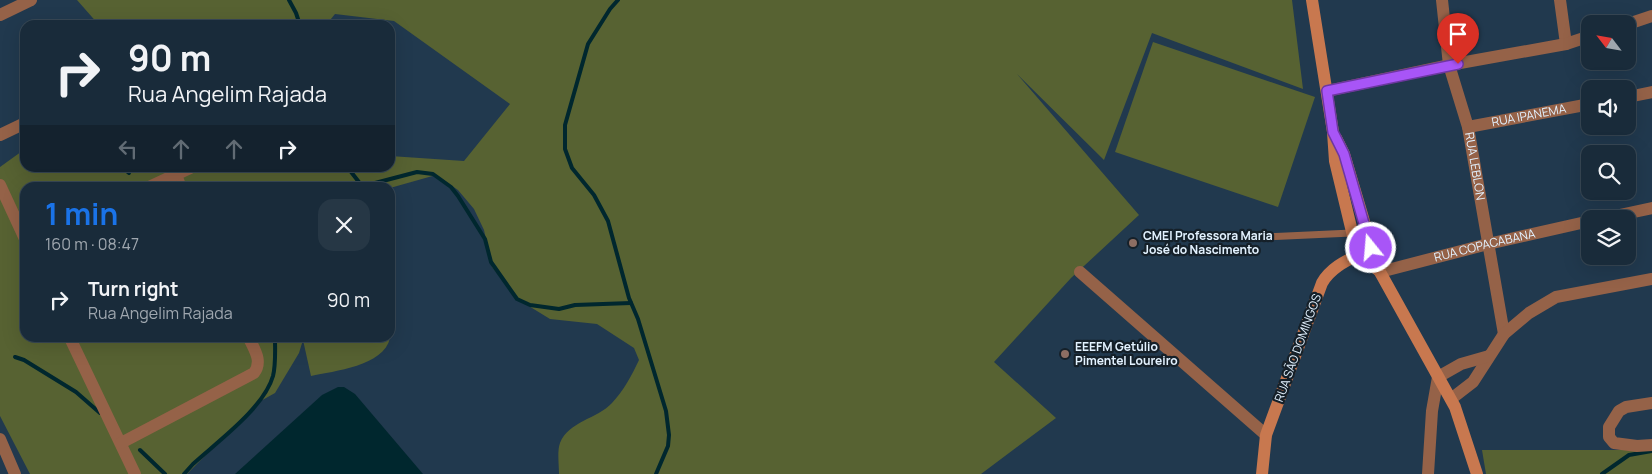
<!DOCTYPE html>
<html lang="en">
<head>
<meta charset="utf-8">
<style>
  body { margin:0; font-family:Manrope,sans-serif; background:#263745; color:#f1f3f6; height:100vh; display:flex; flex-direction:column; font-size:19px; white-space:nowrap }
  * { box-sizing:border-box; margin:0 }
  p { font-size:16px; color:#9fa7af }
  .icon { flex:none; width:28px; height:28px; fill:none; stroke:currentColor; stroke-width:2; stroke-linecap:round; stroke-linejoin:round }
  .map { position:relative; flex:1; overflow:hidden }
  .sheet { position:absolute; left:20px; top:182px; width:375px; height:160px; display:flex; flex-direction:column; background:#192b3a; border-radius:15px; box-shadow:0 5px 20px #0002,0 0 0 1px #374754 }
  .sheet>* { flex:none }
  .top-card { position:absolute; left:20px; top:20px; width:375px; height:152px; border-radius:15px; box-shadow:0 5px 20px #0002,0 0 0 1px #374754; background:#192b3a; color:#f1f3f6; overflow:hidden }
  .needle { width:32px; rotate:301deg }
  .fabs { position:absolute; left:1581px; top:15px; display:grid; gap:10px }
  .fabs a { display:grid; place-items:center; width:55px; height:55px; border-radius:10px; background:#192b3a; box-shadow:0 5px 20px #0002,0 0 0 1px #374754; font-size:25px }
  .pin { position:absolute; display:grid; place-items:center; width:42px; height:42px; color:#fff; margin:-51px -21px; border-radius:50% 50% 50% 0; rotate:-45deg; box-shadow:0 0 5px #0007 }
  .pin .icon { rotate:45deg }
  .me { position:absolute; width:55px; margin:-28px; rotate:343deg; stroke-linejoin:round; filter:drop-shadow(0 0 4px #0008) }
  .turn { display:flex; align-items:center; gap:18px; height:105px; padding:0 25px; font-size:22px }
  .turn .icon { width:65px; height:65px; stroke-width:2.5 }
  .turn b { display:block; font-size:35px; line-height:42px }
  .lanes { display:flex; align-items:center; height:48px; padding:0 25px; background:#0003; justify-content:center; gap:25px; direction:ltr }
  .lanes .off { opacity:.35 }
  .round { display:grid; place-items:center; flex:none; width:52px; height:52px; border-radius:15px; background:#263745 }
  .summary { display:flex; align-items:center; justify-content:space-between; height:85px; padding:0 25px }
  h1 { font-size:30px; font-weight:700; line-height:38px; color:#1a73e8 }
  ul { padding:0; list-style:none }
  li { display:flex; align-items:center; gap:15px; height:65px; padding:0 25px }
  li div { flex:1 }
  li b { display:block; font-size:19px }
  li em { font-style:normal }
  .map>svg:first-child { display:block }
</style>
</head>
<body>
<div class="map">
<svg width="1652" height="474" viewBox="0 0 1652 474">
  <rect width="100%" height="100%" fill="#21394e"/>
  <!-- green -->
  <g fill="#576232">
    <path d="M77 0H1292L1303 89 1152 33 1104 160 1017 74 1139 215 1071 278 994 362 1056 418 981 474H559C559 465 557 451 560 443 569 421 597 419 612 403 624 390 632 375 639 360L634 348 597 324 550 319 519 300 492 267 484 230 474 209 458 190 436 175 390 188H25V338H390C384 366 334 371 311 376L303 340 299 353 275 393 257 403 187 474H30L0 416V167L25 149V168H390V156L464 161 510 104 394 21 335 14 326 25H99Z"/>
    <polygon points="1153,42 1315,97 1278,207 1115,152"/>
    <polygon points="1482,450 1652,450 1652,474 1486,474"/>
  </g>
  <!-- water -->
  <polygon fill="#00272e" points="338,387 344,387 355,394 423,474 235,474 322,395"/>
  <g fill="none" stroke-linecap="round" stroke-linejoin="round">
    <!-- stream -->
    <g stroke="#00272e" stroke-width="4">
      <polyline points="289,0 296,13 300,25"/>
      <polyline points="618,0 610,9 588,44 565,125 565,149 572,168 594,195 608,221 629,298 638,319 666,411 669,435 668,446 656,474"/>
      <polyline points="123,168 129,173"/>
      <polyline points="348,168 362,186"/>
      <polyline points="356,188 417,172 433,174 451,187 458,196 485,239 491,262 517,299 530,305 559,309 575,305 631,303"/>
      <polyline points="15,357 24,360 76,392 100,413"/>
      <polyline points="140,450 165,474"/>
      <path d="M184 474 193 464C217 442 264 408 273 376 276 364 275 350 275 338"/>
      <polyline points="1602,474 1629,455 1652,451"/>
    </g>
    <!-- service -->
    <polyline stroke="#956248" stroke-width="7" points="1267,237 1352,233 1365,231"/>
    <!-- minor -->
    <g stroke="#956248" stroke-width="12">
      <path id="s1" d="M1442 0 1449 65 1468 127 1504 334"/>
      <polyline points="1560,0 1566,44"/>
      <polyline points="0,15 31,0"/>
      <polyline points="1628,24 1652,16"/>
      <polyline points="1327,91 1449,65 1566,44 1590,36"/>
      <polyline points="1628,97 1652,92"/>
      <path id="s2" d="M1468 127 1590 104"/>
      <polyline points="0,135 25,123"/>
      <polyline points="176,175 181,188"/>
      <polyline points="0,185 25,239"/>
      <polyline points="147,188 190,168"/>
      <polyline points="1601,219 1652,208"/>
      <polyline points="1080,272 1266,435"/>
      <path id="s3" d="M1380 272 1488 244 1590 221"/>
      <polyline points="70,338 135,474"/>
      <polyline points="1451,399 1473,382 1504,334 1529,313 1556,297 1652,279"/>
      <polyline points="1652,403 1626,407 1619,411 1609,427 1609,437 1614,443 1637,446 1652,445"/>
      <polyline points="0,439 15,474"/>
      <path d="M121 443 254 373C263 361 254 349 249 338"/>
      <polyline points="1428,474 1432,411 1438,377 1461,364 1489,356"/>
    </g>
    <!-- secondary -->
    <g stroke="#c8784f" stroke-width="12">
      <polyline points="1312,0 1333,132 1335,161 1354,240 1361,254 1380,272 1455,407 1477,474"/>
      <polyline points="1336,138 1344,154 1374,255"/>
      <path d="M1262 474 1266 435 1322 283C1332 265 1353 258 1371 248"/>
    </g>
  </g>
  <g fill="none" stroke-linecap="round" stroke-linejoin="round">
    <!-- route casing -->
    <g stroke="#6d37a1" stroke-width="12">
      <polyline id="route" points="1371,248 1344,154 1333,132 1327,91 1458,64"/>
    </g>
    <!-- route -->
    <use href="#route" stroke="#a855f7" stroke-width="9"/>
  </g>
  <!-- markers -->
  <g fill="#8d6e63" stroke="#152029" stroke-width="2">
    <circle cx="1133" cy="243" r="5"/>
    <circle cx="1065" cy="354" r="5"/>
  </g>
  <g text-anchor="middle" stroke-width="4.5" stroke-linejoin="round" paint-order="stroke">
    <!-- street labels -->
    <g font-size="12" fill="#e3f2ff" stroke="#152029">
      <text dy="4" stroke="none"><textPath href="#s2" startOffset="62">RUA IPANEMA</textPath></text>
      <text dy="4" stroke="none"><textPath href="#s1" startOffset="170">RUA LEBLON</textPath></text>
      <text dy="4" stroke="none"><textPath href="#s3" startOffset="108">RUA COPACABANA</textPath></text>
      <text transform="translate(1298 348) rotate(-70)" y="4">RUA SÃO DOMINGOS</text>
    </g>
    <!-- poi labels -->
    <g font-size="12" font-weight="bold" fill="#e3f2ff" stroke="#152029" text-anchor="start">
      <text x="1143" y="240">CMEI Professora Maria<tspan x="1143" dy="14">José do Nascimento</tspan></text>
      <text x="1075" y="351">EEEFM Getúlio<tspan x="1075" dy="14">Pimentel Loureiro</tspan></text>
    </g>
  </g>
</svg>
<div class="fabs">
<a><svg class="needle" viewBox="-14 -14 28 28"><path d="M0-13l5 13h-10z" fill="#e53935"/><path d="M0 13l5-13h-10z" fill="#9fa7af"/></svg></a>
<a><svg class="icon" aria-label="sound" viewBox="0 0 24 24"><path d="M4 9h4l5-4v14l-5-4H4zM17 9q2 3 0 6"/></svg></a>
<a><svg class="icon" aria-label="search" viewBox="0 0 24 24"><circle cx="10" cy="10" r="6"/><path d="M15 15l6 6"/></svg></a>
<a><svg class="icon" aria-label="layers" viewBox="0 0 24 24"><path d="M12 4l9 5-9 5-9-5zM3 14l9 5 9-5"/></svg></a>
</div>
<div class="pin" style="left:1458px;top:64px;background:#d93025"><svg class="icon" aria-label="arrive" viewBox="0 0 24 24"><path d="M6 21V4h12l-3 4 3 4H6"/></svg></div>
<svg class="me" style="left:1371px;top:248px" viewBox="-20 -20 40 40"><circle r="17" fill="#a855f7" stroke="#fff" stroke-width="3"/><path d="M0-11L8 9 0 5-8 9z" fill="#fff"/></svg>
<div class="top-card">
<div class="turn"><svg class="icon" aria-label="right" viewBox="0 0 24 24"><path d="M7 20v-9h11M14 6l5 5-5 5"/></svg><div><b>90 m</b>Rua Angelim Rajada</div></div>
<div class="lanes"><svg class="icon off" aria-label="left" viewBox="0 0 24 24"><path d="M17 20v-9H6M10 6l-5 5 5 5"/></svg><svg class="icon off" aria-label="ahead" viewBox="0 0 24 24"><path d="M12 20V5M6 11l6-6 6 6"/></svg><svg class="icon off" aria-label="ahead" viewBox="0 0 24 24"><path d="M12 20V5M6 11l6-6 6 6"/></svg><svg class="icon" aria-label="right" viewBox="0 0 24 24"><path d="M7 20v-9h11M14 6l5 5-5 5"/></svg></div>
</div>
<section class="sheet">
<div class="summary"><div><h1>1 min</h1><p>160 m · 08:47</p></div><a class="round"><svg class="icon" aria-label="close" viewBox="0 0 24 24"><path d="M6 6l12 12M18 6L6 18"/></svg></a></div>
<ul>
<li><svg class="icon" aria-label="right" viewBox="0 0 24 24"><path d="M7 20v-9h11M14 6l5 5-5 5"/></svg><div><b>Turn right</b><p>Rua Angelim Rajada</p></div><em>90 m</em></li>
</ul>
</section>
</div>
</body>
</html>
